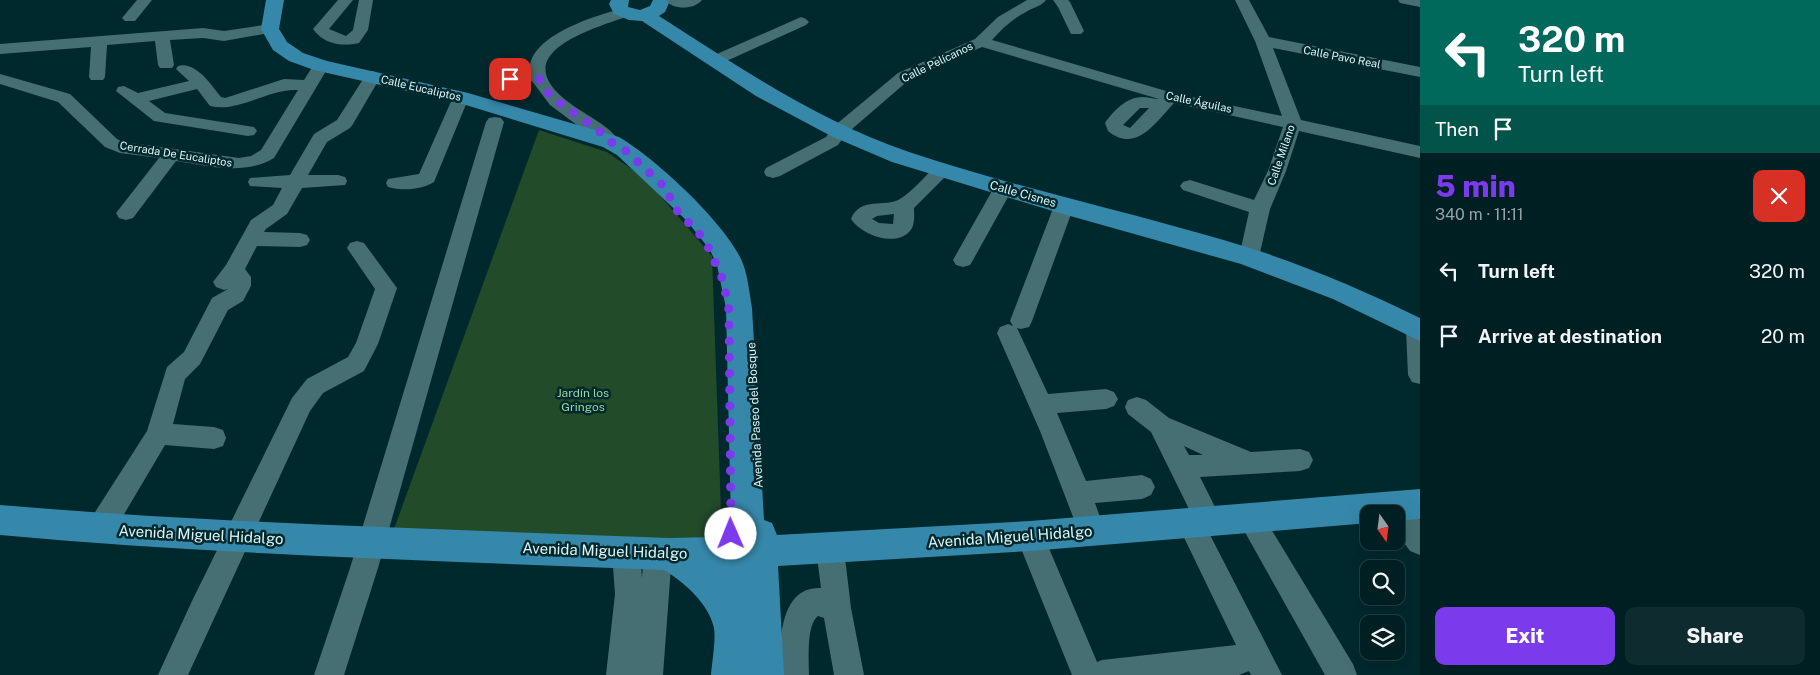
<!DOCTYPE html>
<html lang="en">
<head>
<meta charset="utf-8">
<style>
  body { margin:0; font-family:"Public Sans",sans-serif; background:#0e2c2f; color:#f1f3f6; height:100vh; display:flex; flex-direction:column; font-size:19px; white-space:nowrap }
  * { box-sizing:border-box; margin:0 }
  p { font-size:16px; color:#95a2a5 }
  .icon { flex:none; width:28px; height:28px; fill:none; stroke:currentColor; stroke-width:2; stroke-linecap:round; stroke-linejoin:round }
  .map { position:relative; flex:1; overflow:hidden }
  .sheet { display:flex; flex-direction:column; background:#001f22; width:400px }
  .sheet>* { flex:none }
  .top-card { background:#00695c; color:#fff; overflow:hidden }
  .needle { width:32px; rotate:166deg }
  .controls { position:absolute; left:1360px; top:505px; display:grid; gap:10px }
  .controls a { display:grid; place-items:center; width:45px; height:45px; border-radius:10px; background:#001f22; box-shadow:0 5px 20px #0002,0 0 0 1px #223d40; font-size:25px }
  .pin { position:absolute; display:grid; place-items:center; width:42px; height:42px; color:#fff; margin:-21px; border-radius:10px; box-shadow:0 2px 8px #0006 }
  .me { position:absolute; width:55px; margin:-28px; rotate:359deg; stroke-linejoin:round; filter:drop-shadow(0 0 4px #0008) }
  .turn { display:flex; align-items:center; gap:18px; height:105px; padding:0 15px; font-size:22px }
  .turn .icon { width:65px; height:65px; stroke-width:2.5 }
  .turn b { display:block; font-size:35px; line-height:42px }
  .then { display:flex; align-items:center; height:48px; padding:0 15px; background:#0003; gap:10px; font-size:19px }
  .round { display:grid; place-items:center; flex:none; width:52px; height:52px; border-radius:10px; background:#0e2c2f }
  .headline { display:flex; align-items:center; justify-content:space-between; height:85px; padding:0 15px }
  h1 { font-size:30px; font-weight:800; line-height:38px; color:#7c3aed }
  .action { display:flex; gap:10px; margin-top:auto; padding:10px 15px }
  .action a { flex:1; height:58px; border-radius:10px; background:#7c3aed; color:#fff; font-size:20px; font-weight:800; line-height:58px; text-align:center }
  .action a+a { background:#0e2c2f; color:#f1f3f6 }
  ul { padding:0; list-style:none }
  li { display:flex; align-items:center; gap:15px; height:65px; padding:0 15px }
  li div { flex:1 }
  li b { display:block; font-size:19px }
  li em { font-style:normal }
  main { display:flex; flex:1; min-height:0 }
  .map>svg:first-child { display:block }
</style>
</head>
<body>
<main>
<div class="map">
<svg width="1420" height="675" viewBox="0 0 1420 675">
  <rect width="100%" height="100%" fill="#00292e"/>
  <!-- green -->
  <polygon fill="#224b2a" points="539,130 607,152 646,179 712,256 722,541 394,529"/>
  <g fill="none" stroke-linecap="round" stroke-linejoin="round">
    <!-- minor -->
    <g fill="#466f74" fill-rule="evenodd">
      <polygon points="137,0 152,0 135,21 125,21 122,18"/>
      <path d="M338 0H353L329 29 346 36 353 30 359 0H373L368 30 359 43C342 47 323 44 313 29Z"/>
      <path d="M665 0H702C694 10 673 10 665 0Z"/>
      <path d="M1027 0H1046C1042 6 1032 8 1026 12 1012 19 1002 29 992 40L1173 93 1282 116 1255 41 1235 0H1249L1269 37 1420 67V77L1273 48 1301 120 1420 146V158L1299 131 1286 171 1270 209 1259 257 1256 262 1249 264 1242 262 1239 257 1249 212 1183 190 1180 186 1183 182 1190 180 1254 200 1268 171 1283 127 1174 103C1156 122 1136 154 1108 131L1105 123C1113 111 1127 97 1142 97 1148 97 1154 99 1159 99L982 47 910 79 845 135 838 145 780 176 773 178 766 176 764 172 766 168 826 137 833 127 898 73 975 39 998 17ZM1140 108H1149L1130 128 1123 125Z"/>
      <polygon points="1053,0 1068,0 1070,2 1084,31 1081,34 1071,34 1058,7"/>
      <polygon points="1398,0 1420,0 1420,7 1400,3"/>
      <path d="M624 8 629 10 632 13 629 16C588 30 503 55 571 104 587 116 609 125 620 142L617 146 611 148 605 146 550 105 532 81C511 84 503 86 490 67L492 64C503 61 507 66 514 73L530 71C527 36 597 15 624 8Z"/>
      <polygon points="801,17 806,19 809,22 806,25 722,63 710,63 708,60 710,57"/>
      <polygon points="270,24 275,26 278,29 275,32 224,41 203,38 170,40 174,65 172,68 160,68 158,65 155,41 107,45 105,77 103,80 91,80 89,77 91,47 0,54 0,44 203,28 224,31"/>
      <path d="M321 61 327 63 329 66 274 158C244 176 210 166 176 161L133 218 126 220 119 218 116 213 159 158 120 153 105 147 58 102 0 84V74L70 94 117 139 124 142 239 158 251 156 261 150 298 90C268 88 240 113 210 106L197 89 149 101 165 113 254 127 257 131 254 135 248 136 154 121 116 91 118 87 124 86 138 93 189 81 176 69 178 66C196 61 211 85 221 97L225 98 284 79 304 80 315 63Z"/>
      <polygon points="373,71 379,73 381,76 353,124 350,128 327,142 308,175 338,175 345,177 347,181 345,185 302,188 287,214 266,229 264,232 300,233 307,235 310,240 307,245 300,247 257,246 245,269 251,277 251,286 243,301 228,310 200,364 185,379 173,424 214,427 223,430 226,438 223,446 214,449 165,445 110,538 100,542 90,538 87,529 90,520 147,431 167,367 184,352 212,298 228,289 224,290 216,287 213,282 226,265 251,220 273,205 282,188 250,186 248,182 250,178 290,175 314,134 337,120 367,73"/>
      <path d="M461 92 467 93 469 97 434 182C421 190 403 191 388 187L386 183 388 179 419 174 453 97 455 93Z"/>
      <polygon points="495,117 501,118 504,122 378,568 344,675 314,675 350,568 486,122 489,118"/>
      <path d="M942 165 949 167 951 171 914 208C914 214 915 222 912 228 900 249 862 236 851 219 860 196 885 208 900 199 913 191 924 177 935 167ZM894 214 893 224 879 223 872 219 877 216Z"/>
      <polygon points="1003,182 1010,184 1013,188 973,260 970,265 963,267 956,265 953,260 996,184"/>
      <polygon points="1064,199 1071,201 1074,206 1032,321 1029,327 1021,329 1017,328 1048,394 1106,389 1114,392 1118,399 1114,406 1106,409 1057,413 1086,481 1142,475 1151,479 1155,487 1151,495 1142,499 1095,503 1105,531 1102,540 1092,544 1082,540 1040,431 997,333 1000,327 1008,324 1013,326 1010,321 1054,206 1057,201"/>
      <polygon points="357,241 364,243 397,288 378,344 364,371 323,393 310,411 188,675 158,675 192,601 292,398 307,379 348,357 356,343 375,289 347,248 350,243"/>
      <polygon points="1417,320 1420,321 1420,384 1412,382 1408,375 1406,329 1409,323"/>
      <path d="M1137 397 1146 400 1169 418 1251 452 1300 449 1309 452 1313 460 1309 468 1300 471 1200 477 1222 521 1218 530 1209 533 1282 675H1251L1249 671 1239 675H1072L1016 536 1020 527 1030 523 1040 527 1097 662 1102 660 1236 645 1177 523 1181 514 1190 511 1151 432 1128 414 1125 407 1128 400ZM1184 446 1203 455H1189Z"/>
      <polygon points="1393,494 1402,497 1420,520 1420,555 1410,551 1396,532 1396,514 1383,514 1380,506 1384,497"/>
      <polygon points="1250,506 1259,509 1353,664 1357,675 1325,675 1237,518 1241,509"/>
      <path d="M830 536 840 540 844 549 851 608 864 675H834L824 618 818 616C806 625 809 660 809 675H779C780 646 778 586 821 588L816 549 820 540Z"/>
      <polygon points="626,540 636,544 640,553 642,578 644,553 648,544 658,540 668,544 672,553 663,675 606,675 615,594 612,553 616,544"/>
    </g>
    <!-- major -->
    <g fill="#3688aa" fill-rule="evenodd">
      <path d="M266 0H284L279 29 287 42 303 53 327 61 468 93 619 137C655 158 723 221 741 259 748 274 749 292 752 308L764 520 772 523 777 535 1030 521 1420 489V519L1396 521V514H1369V523L1030 551 778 566 784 675H711C712 662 716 640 714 628 709 604 684 582 664 570 443 561 221 555 0 535V505C222 524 446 529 669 538L714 537 719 524 731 520 726 308 717 265 710 250 687 221 617 155 603 147 456 102 314 70 289 61 273 50 261 29Z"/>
      <path d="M611 0H629L628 7 640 10 650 6 653 0H667L669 3 665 12 659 16C739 67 819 122 909 152 1023 190 1141 214 1256 250 1312 268 1367 292 1420 318V341L1333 299 1241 264 1056 212 892 162 831 136 756 96 642 21 629 20 614 14 609 4Z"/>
    </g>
  </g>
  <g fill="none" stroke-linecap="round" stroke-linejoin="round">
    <!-- route -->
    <polyline stroke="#7c3aed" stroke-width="9" stroke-dasharray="0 16.2" points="510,79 537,75 550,96 598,130 611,142 625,150 668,190 672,205 705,240 723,280 729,310 731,534"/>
  </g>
  <g text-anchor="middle" stroke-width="5" stroke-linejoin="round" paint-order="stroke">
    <!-- far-street labels -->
    <g font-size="11" fill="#ddf3f6" stroke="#00292e">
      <text transform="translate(1342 57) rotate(11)" y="4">Calle Pavo Real</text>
      <text transform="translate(937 62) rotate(-26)" y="4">Calle Pelícanos</text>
      <text transform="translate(421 88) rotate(13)" y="4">Calle Eucaliptos</text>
      <text transform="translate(1199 102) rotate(12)" y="4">Calle Águilas</text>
      <text transform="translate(176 154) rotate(9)" y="4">Cerrada De Eucaliptos</text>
      <text transform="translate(1281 155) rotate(-71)" y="4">Calle Milano</text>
    </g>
    <!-- street labels -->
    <g font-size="12" fill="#ddf3f6" stroke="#00292e">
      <text transform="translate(1023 194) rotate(16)" y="4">Calle Cisnes</text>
      <text transform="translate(755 415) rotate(-93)" y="4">Avenida Paseo del Bosque</text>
    </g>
    <!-- park labels -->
    <g font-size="12" fill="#93d79d" stroke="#00292e">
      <text x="583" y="397">Jardín los<tspan x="583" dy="14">Gringos</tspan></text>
    </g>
    <!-- near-street labels -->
    <g font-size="15" fill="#ddf3f6" stroke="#00292e">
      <text transform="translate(201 535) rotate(3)" y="5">Avenida Miguel Hidalgo</text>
      <text transform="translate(1010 537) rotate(-4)" y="5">Avenida Miguel Hidalgo</text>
      <text transform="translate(605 551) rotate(2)" y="5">Avenida Miguel Hidalgo</text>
    </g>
  </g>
</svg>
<div class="controls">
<a><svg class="needle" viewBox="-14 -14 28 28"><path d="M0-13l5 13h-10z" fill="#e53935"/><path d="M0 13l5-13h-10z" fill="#95a2a5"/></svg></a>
<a><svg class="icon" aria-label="search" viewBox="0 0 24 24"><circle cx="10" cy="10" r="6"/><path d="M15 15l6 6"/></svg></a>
<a><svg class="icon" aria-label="layers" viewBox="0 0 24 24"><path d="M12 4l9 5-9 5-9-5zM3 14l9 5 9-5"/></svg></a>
</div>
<div class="pin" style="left:510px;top:79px;background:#d93025"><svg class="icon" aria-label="arrive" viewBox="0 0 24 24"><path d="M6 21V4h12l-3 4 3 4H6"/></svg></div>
<svg class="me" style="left:731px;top:534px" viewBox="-20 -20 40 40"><circle r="19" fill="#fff"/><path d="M0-13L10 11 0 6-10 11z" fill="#7c3aed"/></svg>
</div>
<section class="sheet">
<div class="top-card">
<div class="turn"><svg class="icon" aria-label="left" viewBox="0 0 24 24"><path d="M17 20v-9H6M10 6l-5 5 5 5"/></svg><div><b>320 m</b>Turn left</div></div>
<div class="then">Then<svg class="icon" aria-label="arrive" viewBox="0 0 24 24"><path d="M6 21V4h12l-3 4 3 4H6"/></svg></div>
</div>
<div class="headline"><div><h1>5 min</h1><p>340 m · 11:11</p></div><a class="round" style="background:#d93025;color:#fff"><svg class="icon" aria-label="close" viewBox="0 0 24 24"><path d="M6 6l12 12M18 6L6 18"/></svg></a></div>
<ul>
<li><svg class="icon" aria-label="left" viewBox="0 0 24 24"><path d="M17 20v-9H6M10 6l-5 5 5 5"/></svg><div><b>Turn left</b></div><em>320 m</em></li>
<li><svg class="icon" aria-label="arrive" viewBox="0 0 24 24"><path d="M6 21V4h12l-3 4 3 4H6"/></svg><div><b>Arrive at destination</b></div><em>20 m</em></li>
</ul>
<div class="action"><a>Exit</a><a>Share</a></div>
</section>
</main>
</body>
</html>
